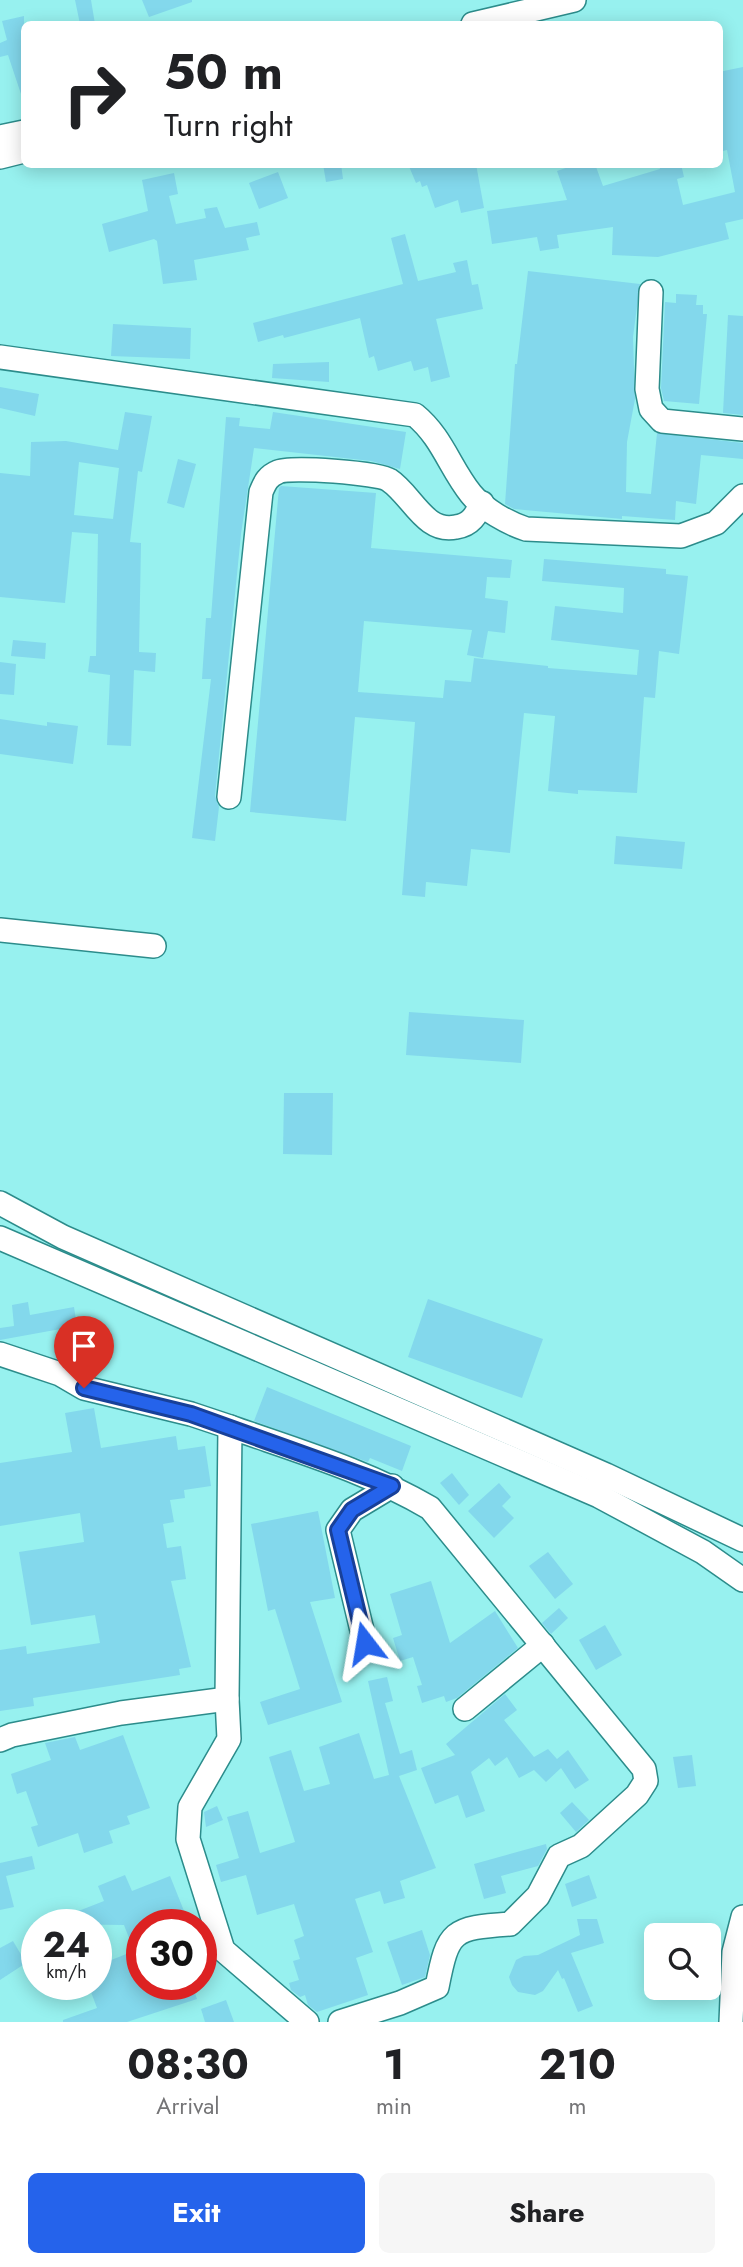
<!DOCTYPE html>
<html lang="en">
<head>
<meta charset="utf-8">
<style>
  body { margin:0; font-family:Jost,sans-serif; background:#f6f6f6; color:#202124; height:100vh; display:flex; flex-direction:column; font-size:26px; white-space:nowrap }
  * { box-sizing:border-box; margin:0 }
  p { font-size:23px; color:#757577 }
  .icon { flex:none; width:38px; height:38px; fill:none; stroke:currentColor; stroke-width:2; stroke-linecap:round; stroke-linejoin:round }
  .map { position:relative; height:2022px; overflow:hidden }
  .panel { display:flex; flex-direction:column; background:#fff; flex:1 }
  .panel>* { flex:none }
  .top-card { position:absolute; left:21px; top:21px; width:702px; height:147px; border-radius:10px; box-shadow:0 4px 18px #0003; background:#fff; color:#202124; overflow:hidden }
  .tools { position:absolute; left:644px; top:1923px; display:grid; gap:14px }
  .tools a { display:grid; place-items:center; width:77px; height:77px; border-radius:10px; background:#fff; box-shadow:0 4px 18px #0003; font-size:35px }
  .speed { position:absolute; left:21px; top:1909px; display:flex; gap:14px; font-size:35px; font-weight:700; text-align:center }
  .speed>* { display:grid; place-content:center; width:91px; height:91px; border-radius:50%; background:#fff; box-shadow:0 4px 18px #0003; line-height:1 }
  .speed small { font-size:18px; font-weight:400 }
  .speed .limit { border:10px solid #d22; background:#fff; color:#111 }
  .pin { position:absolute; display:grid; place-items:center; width:60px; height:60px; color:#fff; margin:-72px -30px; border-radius:50% 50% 50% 0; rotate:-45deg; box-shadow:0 0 7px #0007 }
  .pin .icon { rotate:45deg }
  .me { position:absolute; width:77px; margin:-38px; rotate:346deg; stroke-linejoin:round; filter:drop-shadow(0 0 5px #0008) }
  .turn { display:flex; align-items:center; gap:24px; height:147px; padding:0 28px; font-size:32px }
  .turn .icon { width:91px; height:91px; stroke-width:2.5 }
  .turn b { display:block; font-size:49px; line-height:60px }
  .eta { display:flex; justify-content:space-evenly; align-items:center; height:119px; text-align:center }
  .eta b { font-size:42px; font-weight:700; line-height:49px }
  .cta { display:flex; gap:14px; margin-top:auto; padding:14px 28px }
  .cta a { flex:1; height:80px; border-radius:10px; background:#2563eb; color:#fff; font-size:28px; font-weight:700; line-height:80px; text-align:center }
  .cta a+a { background:#f6f6f6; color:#202124 }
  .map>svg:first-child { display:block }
</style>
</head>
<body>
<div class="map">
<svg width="743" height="2022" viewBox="0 0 743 2022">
  <rect width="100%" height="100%" fill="#97f1ef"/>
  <!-- building -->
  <g fill="#83d8ec" fill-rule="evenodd">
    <polygon points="75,0 91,0 95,24 80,24"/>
    <polygon points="142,0 192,0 192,2 149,17"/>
    <polygon points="24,16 24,97 22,97 8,55 0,57 0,43 7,40 2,21"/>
    <polygon points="743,67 743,219 725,223 729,239 658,257 612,255 613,227 557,235 559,248 540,251 537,237 492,244 487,211 567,200 557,171 577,164 595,164 603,186 660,169 659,164 681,164 684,177 677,179 683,205 735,192 727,150 719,152 719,72"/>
    <polygon points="323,164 341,164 343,179 326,182"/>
    <polygon points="408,164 476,164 484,208 461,213 458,200 435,208 427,185 422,187 420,181 416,183"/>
    <polygon points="278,172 288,198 259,209 249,183"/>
    <polygon points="174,173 178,194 169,196 176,224 206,218 204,209 217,207 225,228 257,222 260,235 246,238 249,250 194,260 197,280 163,284 157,241 154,239 109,252 102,224 148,211 142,180"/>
    <polygon points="405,234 418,281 456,272 453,263 467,260 472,285 478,284 483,309 436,319 450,377 431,382 428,367 414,371 411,361 378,371 374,356 369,358 360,318 284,338 283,335 258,342 253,323 403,284 391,238"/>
    <polygon points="528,271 640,284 633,337 635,399 627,442 626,492 651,494 657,433 743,443 743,459 701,455 696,504 676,501 675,520 622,516 622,519 514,509 505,504 515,364 517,364"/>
    <polygon points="676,294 697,295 696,305 703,305 703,314 707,314 699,404 664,401 661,388 665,302 676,303"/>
    <polygon points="728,315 743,316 743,415 723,413"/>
    <polygon points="113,324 191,328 190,359 111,356"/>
    <polygon points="329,362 329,382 272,378 273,364"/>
    <polygon points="0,387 39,394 35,416 0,408"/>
    <path d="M125 412 152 416 142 472 138 471 130 542 141 543 139 652 156 653 155 672 134 670 131 746 107 745 110 675 88 672 90 656H96L98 534 72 532 65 603 0 597V473L30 476 31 442 66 441 118 450ZM79 462 119 468 113 519 74 515Z"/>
    <polygon points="273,412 406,432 400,469 371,461 254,448 241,534 215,796 219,807 215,841 192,838 211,679 202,679 206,618 211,618 226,417 240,418 239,426 270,429"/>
    <polygon points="178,459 196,464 184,508 167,503"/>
    <polygon points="281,486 376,493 371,548 512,560 510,578 487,577 485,598 508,601 505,633 488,631 483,658 467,655 472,630 364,621 358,692 443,698 445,680 471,682 474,658 548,666 548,668 637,675 639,650 551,640 555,606 623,613 624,588 542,581 544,559 666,569 666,574 688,576 679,654 659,651 655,698 644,697 637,793 578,790 578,794 548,791 555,716 524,713 510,853 471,849 467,886 426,882 425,897 402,895 415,722 355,717 346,821 250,812 279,488"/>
    <polygon points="13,640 46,643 45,659 11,656"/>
    <polygon points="0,662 16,664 14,695 0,694"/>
    <polygon points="0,719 47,726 47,722 78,726 73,764 0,754"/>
    <polygon points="616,836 685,842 682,869 614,864"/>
    <polygon points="409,1012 524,1020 521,1063 406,1055"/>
    <polygon points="284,1093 333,1093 332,1155 283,1154"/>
    <polygon points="428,1299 543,1339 522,1398 408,1357"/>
    <polygon points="28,1302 30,1315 74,1307 77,1326 0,1340 0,1328 14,1326 12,1305"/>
    <polygon points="267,1387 411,1446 402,1471 370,1458 368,1462 254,1421"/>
    <polygon points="94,1408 101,1448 176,1436 178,1450 205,1446 211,1486 184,1490 185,1498 170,1500 174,1522 163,1524 167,1548 181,1546 186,1579 171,1581 191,1667 179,1669 180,1675 33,1698 34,1706 0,1711 0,1650 26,1646 27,1654 100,1643 95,1615 31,1625 19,1552 84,1542 80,1513 0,1526 0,1463 72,1452 65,1413"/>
    <polygon points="452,1473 469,1495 459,1505 440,1483"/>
    <polygon points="499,1483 511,1497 502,1506 514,1518 494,1538 468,1511"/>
    <polygon points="318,1511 335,1598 310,1602 342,1702 268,1725 260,1702 300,1689 275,1609 268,1611 251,1524"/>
    <polygon points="548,1552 573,1584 555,1599 529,1566"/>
    <polygon points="431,1581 450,1643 495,1611 518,1648 457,1698 446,1702 444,1696 422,1703 417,1686 422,1685 413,1657 400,1661 393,1638 402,1635 390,1594"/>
    <polygon points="559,1608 568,1618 551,1634 542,1623"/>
    <polygon points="605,1625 622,1655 596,1670 579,1640"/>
    <polygon points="387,1677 393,1701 385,1703 400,1754 412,1750 417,1770 399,1776 436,1868 400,1881 405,1898 384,1904 380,1891 355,1899 373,1952 356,1958 368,1995 317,2012 308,2005 305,1995 300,1997 291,1990 289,1983 299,1980 293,1961 300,1959 294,1940 304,1936 294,1904 257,1915 246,1875 221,1882 216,1865 239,1858 227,1817 248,1811 260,1853 295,1842 269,1757 291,1750 304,1791 330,1784 319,1747 359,1733 374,1779 389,1775 368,1681"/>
    <polygon points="505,1694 517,1710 504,1720 534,1757 548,1749 557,1759 568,1750 589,1780 575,1789 561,1768 546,1782 534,1770 519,1778 507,1757 495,1766 489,1758 471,1772 485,1811 466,1818 458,1795 435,1804 421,1768 455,1755 446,1744"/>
    <polygon points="123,1735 150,1808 127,1816 130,1824 109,1831 113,1843 84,1853 78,1833 38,1847 31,1827 38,1825 26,1791 17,1794 11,1774 51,1760 45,1743 75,1737 80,1750"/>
    <polygon points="692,1755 696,1786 678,1788 673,1757"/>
    <polygon points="572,1802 589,1820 576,1832 560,1813"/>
    <polygon points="217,1806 223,1820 206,1827 204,1812"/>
    <polygon points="546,1844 547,1849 538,1866 501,1876 506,1893 484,1899 474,1864"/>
    <polygon points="32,1856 35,1869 6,1876 14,1907 0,1910 0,1863"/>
    <polygon points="125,1875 132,1891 170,1876 186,1916 163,1925 142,1925 142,1984 192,1984 197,1999 127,2022 63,2022 63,2020 97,2008 88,1984 96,1984 96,1966 134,1951 124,1925 45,1924 104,1901 98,1886"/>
    <polygon points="589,1875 597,1898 572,1907 565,1884"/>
    <polygon points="577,1919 597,1919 604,1943 571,1953 593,2006 578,2012 564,1978 562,1979 558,1970 543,1991 535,1995 518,1992 512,1985 509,1977 516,1960 524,1956 538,1955 580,1935"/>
    <polygon points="422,1930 430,1955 425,1977 402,1985 387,1942"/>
    <polygon points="13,1941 26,1963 0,1980 0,1948"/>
    <polygon points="226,2000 234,2022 205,2022 201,2009"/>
  </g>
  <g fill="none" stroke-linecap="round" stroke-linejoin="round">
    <!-- minor casing -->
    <g stroke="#2c8c8b" stroke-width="26">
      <g id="minor">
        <polyline points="473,24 574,0"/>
        <polyline points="0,137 24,132"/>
        <polyline points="0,157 24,151"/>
        <polyline points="651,292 647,389 651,409 662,421 743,429"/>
        <path d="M0 357 415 415C442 437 450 468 471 494 484 510 508 523 526 529L681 536 716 523 743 496"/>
        <path d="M229 797 261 492C265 482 268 476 278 472 289 466 379 473 389 480 412 495 425 534 456 527 471 525 476 515 482 503"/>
        <polyline points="0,930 154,946"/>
        <polyline points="0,1203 63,1237 606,1475 743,1540"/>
        <polyline points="0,1238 599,1496 703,1552 743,1580"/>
        <polyline points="0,1354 60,1374 84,1388 191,1414 230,1427"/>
        <polyline points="365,1643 338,1530 352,1510 392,1486"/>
        <polyline points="465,1709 543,1645"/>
        <polyline points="0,1740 12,1735 121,1713 227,1699"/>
        <path d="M307 2022 223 1950 188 1839 190 1807 229 1739 227 1699 230 1427C298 1451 367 1471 430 1508L644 1769 646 1781 637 1795 581 1846 559 1856 538 1896 510 1924C452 1928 448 1930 437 1987L400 2003 340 2022"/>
        <polyline points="731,2022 734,1952 743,1917"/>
      </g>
    </g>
    <!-- minor -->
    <use href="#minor" stroke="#fff" stroke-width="23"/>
  </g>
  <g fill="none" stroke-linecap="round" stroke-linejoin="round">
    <!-- route casing -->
    <g stroke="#184099" stroke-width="18">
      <polyline id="route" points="84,1388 191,1414 392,1486 352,1510 338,1530 365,1643"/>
    </g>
    <!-- route -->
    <use href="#route" stroke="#2563eb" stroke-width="12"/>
  </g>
</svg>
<div class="tools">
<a><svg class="icon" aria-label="search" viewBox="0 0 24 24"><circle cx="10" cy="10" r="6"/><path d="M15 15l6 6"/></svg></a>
</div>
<div class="speed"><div>24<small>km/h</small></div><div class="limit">30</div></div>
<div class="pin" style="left:84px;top:1388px;background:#d93025"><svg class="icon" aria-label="arrive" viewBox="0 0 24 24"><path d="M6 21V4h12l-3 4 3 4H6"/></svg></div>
<svg class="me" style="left:365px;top:1643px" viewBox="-20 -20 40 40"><path d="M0-17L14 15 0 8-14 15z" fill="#2563eb" stroke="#fff" stroke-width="4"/></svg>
<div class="top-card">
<div class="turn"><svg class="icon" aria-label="right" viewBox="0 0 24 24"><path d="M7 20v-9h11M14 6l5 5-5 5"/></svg><div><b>50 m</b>Turn right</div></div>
</div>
</div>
<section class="panel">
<div class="eta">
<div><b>08:30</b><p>Arrival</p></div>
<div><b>1</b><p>min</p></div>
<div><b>210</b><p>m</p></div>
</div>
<div class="cta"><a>Exit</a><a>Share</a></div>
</section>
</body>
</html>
